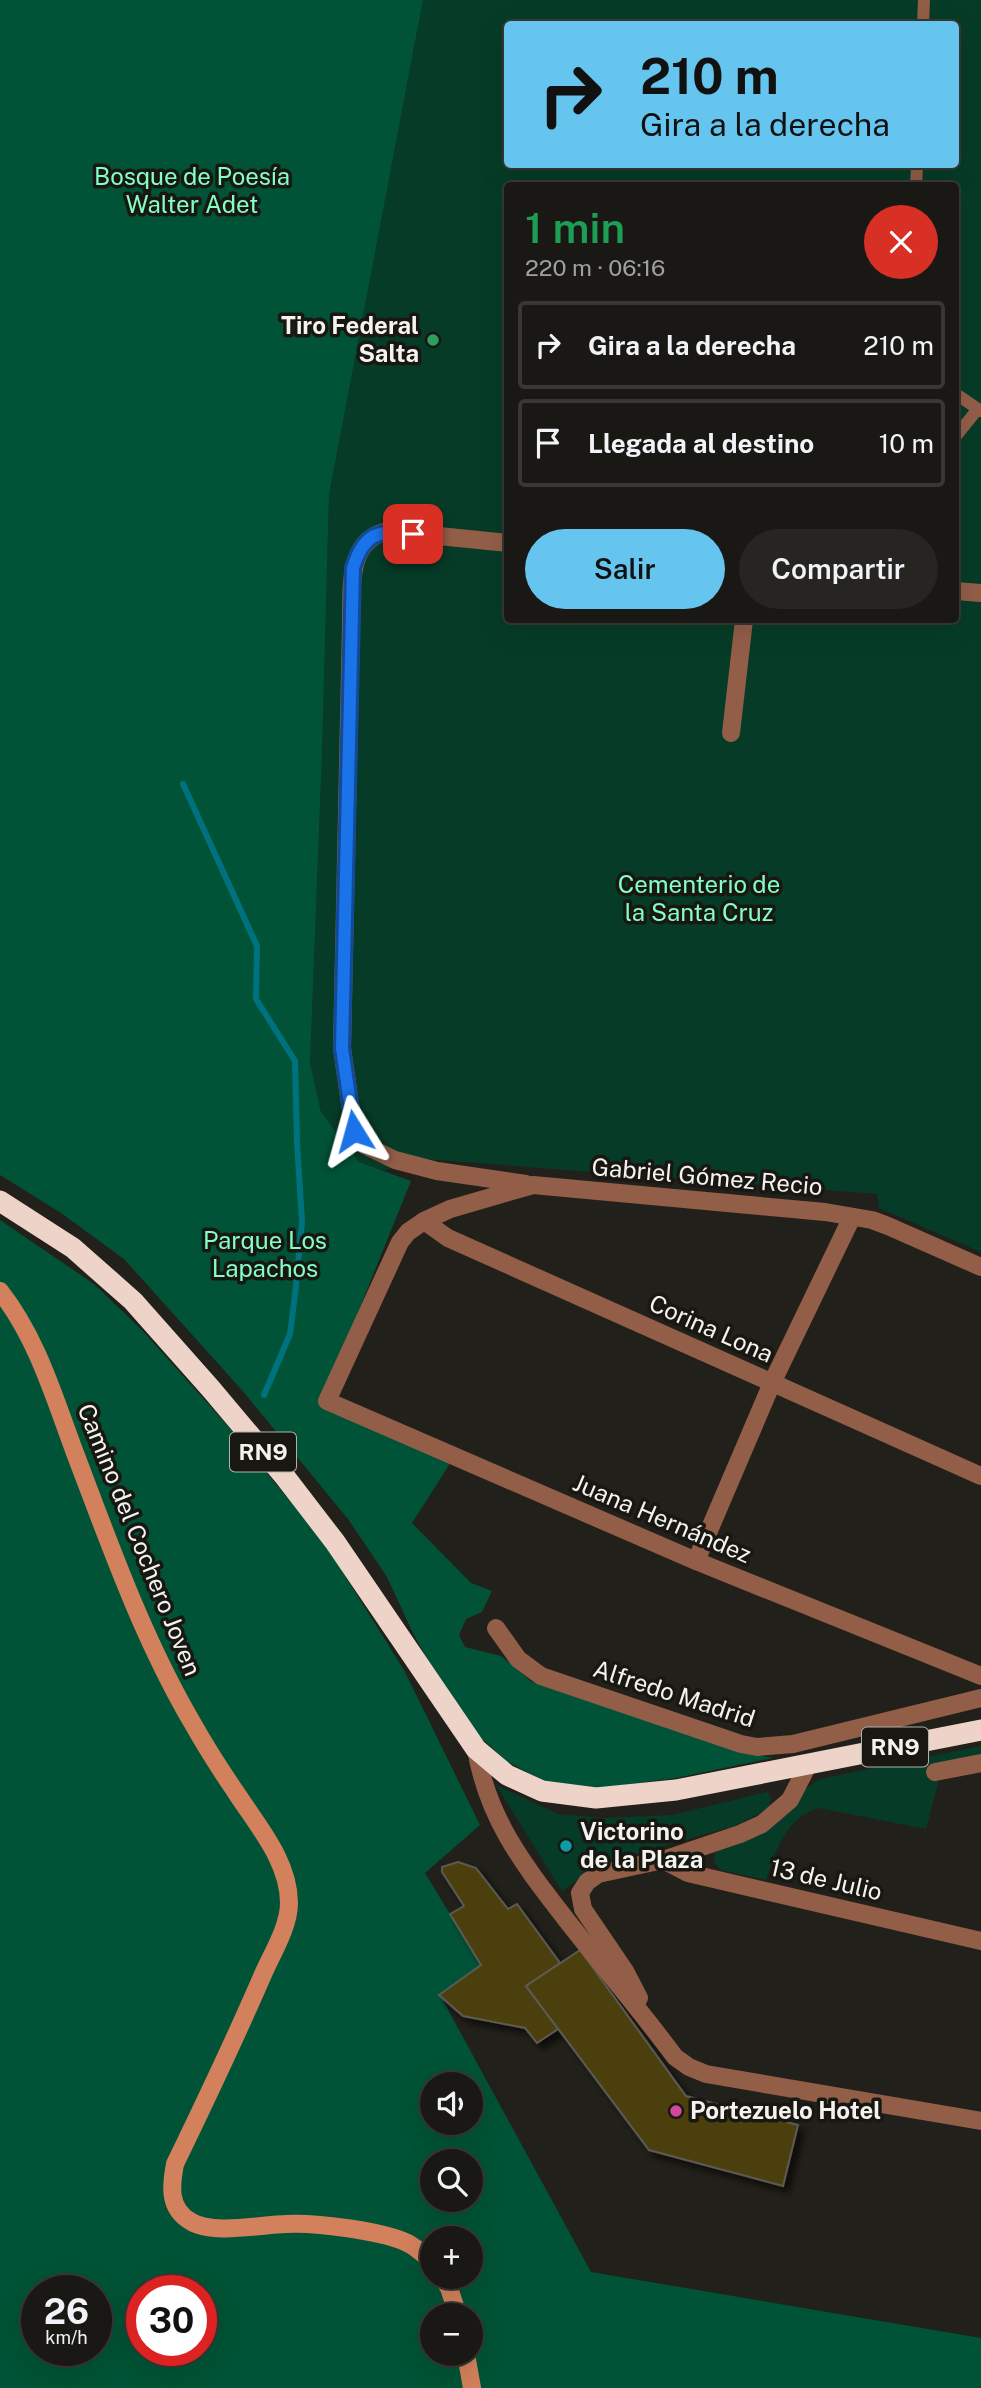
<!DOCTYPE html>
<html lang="es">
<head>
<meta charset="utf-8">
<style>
  body { margin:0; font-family:"Public Sans",sans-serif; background:#272522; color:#f1f3f6; height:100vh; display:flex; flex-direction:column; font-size:26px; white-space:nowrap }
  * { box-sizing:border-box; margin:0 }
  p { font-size:23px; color:#9fa0a0 }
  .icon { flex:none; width:38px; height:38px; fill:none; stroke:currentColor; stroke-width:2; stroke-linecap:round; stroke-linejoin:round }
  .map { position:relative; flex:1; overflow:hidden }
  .panel { position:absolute; left:504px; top:182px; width:455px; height:441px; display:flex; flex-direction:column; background:#1a1814; border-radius:7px; box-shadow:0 7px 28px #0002,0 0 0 2px #383734 }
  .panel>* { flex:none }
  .banner { position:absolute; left:504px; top:21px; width:455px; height:147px; border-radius:7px; box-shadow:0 7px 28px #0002,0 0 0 2px #383734; background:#65c5ee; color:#111; overflow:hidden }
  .controls { position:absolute; left:420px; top:2072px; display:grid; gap:14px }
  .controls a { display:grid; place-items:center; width:63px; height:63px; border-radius:50%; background:#1a1814; box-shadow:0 7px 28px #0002,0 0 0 2px #383734; font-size:35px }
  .speed { position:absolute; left:21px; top:2275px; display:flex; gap:14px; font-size:35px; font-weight:700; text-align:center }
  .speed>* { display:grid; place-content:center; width:91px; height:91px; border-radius:50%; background:#1a1814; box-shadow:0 7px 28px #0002,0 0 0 2px #383734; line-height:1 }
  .speed small { font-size:18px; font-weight:400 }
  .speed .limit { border:10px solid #d22; background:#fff; color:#111 }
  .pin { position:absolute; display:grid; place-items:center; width:60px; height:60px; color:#fff; margin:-30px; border-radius:14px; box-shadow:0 4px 10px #0006 }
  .me { position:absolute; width:77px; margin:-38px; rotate:352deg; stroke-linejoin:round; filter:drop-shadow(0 0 5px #0008) }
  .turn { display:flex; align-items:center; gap:24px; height:147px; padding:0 21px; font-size:32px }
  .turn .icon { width:91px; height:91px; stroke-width:2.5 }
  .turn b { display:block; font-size:49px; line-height:60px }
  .round { display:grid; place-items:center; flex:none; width:74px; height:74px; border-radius:37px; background:#272522 }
  .head { display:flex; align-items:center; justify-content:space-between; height:119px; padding:0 21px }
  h1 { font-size:42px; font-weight:600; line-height:52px; color:#1e9e55 }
  .button { display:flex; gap:14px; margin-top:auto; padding:14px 21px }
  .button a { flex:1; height:80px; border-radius:42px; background:#65c5ee; color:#111; font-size:28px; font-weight:600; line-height:80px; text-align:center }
  .button a+a { background:#272522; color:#f1f3f6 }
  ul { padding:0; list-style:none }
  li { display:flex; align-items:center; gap:21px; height:88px; margin:0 14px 10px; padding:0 7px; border:4px solid #383734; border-radius:7px }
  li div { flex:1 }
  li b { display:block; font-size:26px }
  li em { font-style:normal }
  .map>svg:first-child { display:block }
</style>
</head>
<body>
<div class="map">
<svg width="981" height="2388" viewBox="0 0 981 2388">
  <defs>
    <filter id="shadow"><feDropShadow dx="6" dy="6" stdDeviation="3.5" flood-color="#0009"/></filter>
  </defs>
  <rect width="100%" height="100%" fill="#22201a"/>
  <!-- green -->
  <g fill="#063c27" fill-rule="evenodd">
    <path d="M423 0H981V1252L879 1208 877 1194 412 1158 384 1171 359 1162 321 1112 310 1063 322 755 329 495ZM508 24H956V164H508ZM508 186H956V620H508Z"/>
    <path d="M981 1746V1759L942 1768 926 1829 819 1808C786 1817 776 1850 766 1880L721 1870 714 1862 715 1853 720 1846 820 1779Z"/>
    <polygon points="496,1785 558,1814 604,1818 672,1815 767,1792 771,1797 769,1809 734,1826 589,1867 577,1880 562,1891"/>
  </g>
  <!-- forest -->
  <g fill="#005336" fill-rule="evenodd">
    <polygon points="0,0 423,0 329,495 322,755 310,1063 321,1112 359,1162 411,1181 321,1404 451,1462 412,1523 471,1583 492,1591 482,1612 466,1619 459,1635 465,1647 501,1656 532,1682 739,1751 773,1758 676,1778 592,1789 548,1783 508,1762 474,1732 442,1687 412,1631 387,1577 348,1519 241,1389 124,1259 61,1213 0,1175"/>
    <path d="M0 1220 94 1284 142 1330 235 1434 325 1544 404 1670 480 1825 425 1873 481 1965 440 1995 591 2272 981 2338V2388H0ZM432 2084H471V2123H432ZM432 2161H471V2200H432ZM432 2238H471V2277H432ZM37 2291H96V2350H37ZM142 2291H201V2350H142ZM432 2315H471V2354H432Z"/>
  </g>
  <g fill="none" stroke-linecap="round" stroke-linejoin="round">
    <!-- stream -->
    <polyline stroke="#00717e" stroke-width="6" points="183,784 257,946 256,999 295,1061 297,1143 302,1222 296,1286 290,1334 264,1395"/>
  </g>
  <!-- building -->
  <g fill="#4c4011" stroke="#5c5a53" stroke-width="2" filter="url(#shadow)">
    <polygon points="458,1862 476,1868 508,1909 517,1904 560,1963 526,1986 558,2029 537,2043 525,2028 463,2016 439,1995 481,1965 450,1914 464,1906 442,1872 442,1867"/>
    <polygon points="580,1950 686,2096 798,2125 783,2186 649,2150 526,1986"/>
  </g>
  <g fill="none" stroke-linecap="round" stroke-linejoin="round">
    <!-- lane -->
    <g stroke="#925e48" stroke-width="12">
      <polyline points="923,24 924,0"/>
      <polyline points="916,186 917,164"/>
      <polyline points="956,394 981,411"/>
      <polyline points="956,436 977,410"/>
    </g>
    <!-- street -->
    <g stroke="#925e48" stroke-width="18">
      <path d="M508 543 389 531C346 538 352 590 351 624L342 1048 354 1131 366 1146 395 1160 437 1171 526 1184"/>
      <polyline points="956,591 981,593"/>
      <polyline points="731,733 744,620"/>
      <polyline points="424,1221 448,1238 981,1476"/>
      <polyline points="981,1267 888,1226 872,1220 825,1212 533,1185 450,1209 424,1221 408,1232 400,1242 327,1401 696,1561 981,1676"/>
      <polyline points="696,1561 772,1383 852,1217"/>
      <polyline points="496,1628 518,1659 541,1676 741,1744 757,1747 793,1744 981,1698"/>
      <path d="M476 1749C488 1821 525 1866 568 1922 604 1968 641 2011 675 2057L689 2067 706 2074 981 2121"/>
      <polyline points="935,1772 981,1763"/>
      <polyline points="663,1860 688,1873 981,1941"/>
      <polyline points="639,1998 625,1971 583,1909 580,1893 587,1882 598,1874 663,1860 740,1834 762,1824 790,1800 808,1765"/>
    </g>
    <!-- secondary -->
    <g stroke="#d3805c" stroke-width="18">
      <path d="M0 1291C37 1338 54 1397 75 1453 110 1545 143 1639 193 1724 206 1747 220 1769 235 1791 257 1825 289 1861 289 1903 289 1926 273 1952 264 1972 236 2037 206 2100 175 2164 171 2185 168 2208 190 2221 211 2235 260 2225 285 2224 313 2222 388 2231 411 2245 418 2249 425 2256 432 2261"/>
      <polyline points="442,2277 449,2288 458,2315"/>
      <polyline points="466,2354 472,2388"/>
    </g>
    <!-- highway -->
    <polyline stroke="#eed3c8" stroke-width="21" points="0,1201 73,1248 133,1301 211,1389 285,1477 335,1542 476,1749 507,1775 542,1791 596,1798 676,1790 981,1730"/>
  </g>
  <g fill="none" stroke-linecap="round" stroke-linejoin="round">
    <!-- route casing -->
    <g stroke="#114b97" stroke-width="18">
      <path id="route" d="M354 1131 342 1048 353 568C364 532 379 530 413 534"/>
    </g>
    <!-- route -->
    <use href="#route" stroke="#1a73e8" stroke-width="12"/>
  </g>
  <!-- markers -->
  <circle fill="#2e9e5b" stroke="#191711" stroke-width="2.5" cx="433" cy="340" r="7"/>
  <circle fill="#0f9aa8" stroke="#191711" stroke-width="2.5" cx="566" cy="1846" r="7"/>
  <circle fill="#d1479c" stroke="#191711" stroke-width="2.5" cx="676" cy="2111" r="7"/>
  <g text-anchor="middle" stroke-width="7" stroke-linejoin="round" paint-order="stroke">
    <!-- shield labels -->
    <g fill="#191711" stroke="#b2b1ac" stroke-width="2">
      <rect x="230" y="1432.5" width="66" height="39" rx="5"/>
      <rect x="862" y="1727.5" width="66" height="39" rx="5"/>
    </g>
    <g font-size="23" font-weight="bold" fill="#f4f3ef">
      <text x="263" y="1460">RN9</text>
      <text x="895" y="1755">RN9</text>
    </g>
    <!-- park labels -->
    <g font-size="24" fill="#83fec4" stroke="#191711">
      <text x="192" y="185">Bosque de Poesía<tspan x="192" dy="28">Walter Adet</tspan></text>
      <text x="699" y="893">Cementerio de<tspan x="699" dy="28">la Santa Cruz</tspan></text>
      <text x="265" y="1249">Parque Los<tspan x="265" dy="28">Lapachos</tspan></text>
    </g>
    <!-- poi labels -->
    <g font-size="24" font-weight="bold" fill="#f4f3ef" stroke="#191711" text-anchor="start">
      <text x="419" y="334" text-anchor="end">Tiro Federal<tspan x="419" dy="28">Salta</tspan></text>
      <text x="580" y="1840">Victorino<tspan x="580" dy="28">de la Plaza</tspan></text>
      <text x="690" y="2119">Portezuelo Hotel</text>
    </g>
    <!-- street labels -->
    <g font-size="24" fill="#f4f3ef" stroke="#191711">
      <text transform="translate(707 1177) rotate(5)" y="8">Gabriel Gómez Recio</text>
      <text transform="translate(711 1329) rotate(24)" y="8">Corina Lona</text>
      <text transform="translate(662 1519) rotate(23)" y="8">Juana Hernández</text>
      <text transform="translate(139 1540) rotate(68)" y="8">Camino del Cochero Joven</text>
      <text transform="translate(674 1694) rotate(18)" y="8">Alfredo Madrid</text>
      <text transform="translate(826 1880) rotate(13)" y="8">13 de Julio</text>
    </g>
  </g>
</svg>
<div class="controls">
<a><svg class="icon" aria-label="sound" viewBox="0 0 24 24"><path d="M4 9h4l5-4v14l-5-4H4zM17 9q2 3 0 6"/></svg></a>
<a><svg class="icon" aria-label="search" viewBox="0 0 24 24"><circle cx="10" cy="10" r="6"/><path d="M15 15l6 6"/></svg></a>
<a>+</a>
<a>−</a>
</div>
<div class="speed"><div>26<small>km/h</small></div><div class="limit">30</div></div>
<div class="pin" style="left:413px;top:534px;background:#d93025"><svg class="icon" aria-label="arrive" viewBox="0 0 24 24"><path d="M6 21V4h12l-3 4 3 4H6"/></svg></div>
<svg class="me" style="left:354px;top:1131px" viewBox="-20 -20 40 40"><path d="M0-17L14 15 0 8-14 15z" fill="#1a73e8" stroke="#fff" stroke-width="4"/></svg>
<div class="banner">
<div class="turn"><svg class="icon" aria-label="right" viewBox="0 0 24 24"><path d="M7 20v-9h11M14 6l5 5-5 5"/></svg><div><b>210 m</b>Gira a la derecha</div></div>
</div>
<section class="panel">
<div class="head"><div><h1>1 min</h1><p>220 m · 06:16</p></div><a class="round" style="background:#d93025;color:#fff"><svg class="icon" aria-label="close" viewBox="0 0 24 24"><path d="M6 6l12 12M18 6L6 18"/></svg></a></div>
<ul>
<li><svg class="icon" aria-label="right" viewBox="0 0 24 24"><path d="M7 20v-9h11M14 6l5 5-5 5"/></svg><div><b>Gira a la derecha</b></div><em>210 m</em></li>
<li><svg class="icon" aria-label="arrive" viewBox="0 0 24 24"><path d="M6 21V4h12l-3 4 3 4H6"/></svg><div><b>Llegada al destino</b></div><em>10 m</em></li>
</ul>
<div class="button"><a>Salir</a><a>Compartir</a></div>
</section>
</div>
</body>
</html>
